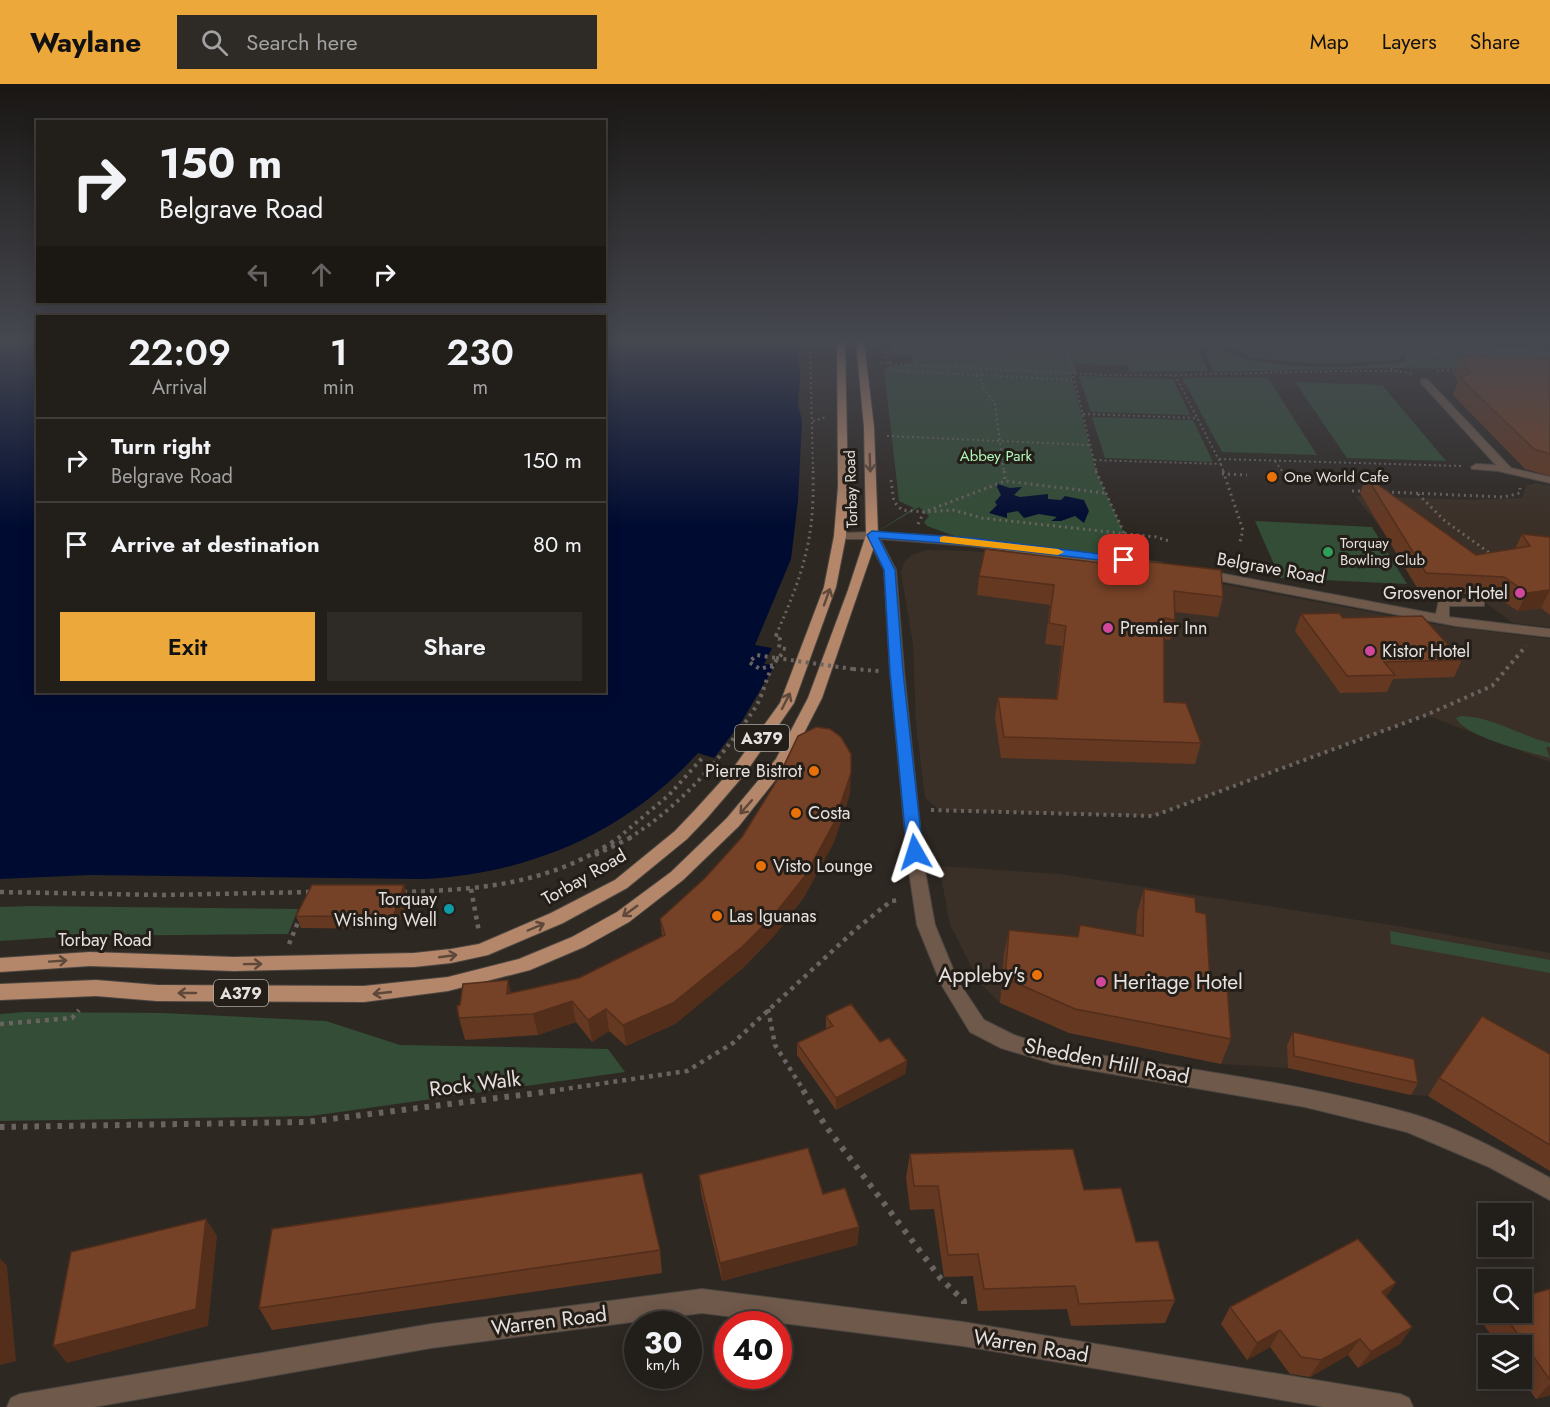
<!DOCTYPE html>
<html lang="en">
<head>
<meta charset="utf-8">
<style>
  body { margin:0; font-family:Jost,sans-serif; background:#2e2b27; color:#f1f3f6; height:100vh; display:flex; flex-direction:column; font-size:22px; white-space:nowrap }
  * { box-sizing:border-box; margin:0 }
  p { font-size:20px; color:#a2a2a2 }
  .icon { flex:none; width:33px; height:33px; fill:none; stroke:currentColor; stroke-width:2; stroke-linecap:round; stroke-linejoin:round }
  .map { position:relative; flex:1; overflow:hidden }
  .details { position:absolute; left:36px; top:231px; width:570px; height:378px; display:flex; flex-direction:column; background:#221e1a; border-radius:0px; box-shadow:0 3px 15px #0003,0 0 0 2px #3f3c39 }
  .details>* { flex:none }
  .banner { position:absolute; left:36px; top:36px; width:570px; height:183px; border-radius:0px; box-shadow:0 3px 15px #0003,0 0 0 2px #3f3c39; background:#221e1a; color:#f1f3f6; overflow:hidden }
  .tools { position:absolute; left:1478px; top:1119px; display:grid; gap:12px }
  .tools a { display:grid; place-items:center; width:54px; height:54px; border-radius:0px; background:#221e1a; box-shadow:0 3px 15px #0003,0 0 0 2px #3f3c39; font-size:30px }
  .speed { position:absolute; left:624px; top:1227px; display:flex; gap:12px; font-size:30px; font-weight:700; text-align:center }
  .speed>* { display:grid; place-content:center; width:78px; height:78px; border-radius:50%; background:#221e1a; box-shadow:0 3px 15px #0003,0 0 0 2px #3f3c39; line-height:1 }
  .speed small { font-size:15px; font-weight:400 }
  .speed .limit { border:9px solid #d22; background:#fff; color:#111 }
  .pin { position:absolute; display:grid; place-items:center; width:51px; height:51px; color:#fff; margin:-26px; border-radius:12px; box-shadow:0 3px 9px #0006 }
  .me { position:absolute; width:66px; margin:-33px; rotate:354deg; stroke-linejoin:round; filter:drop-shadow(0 0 4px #0008) }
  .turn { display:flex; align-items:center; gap:21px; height:126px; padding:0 24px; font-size:27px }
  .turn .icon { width:78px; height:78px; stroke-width:2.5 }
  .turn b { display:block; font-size:42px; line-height:51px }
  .lanes { display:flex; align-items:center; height:57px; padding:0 24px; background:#0003; justify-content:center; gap:30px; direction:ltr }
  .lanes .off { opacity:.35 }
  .eta { display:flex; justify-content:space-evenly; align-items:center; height:102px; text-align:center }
  .eta b { font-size:36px; font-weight:600; line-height:42px }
  .cta { display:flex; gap:12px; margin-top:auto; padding:12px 24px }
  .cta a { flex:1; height:69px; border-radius:0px; background:#eda83c; color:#111; font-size:24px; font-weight:600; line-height:69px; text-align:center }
  .cta a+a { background:#2e2b27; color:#f1f3f6 }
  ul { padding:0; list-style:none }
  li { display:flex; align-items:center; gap:18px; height:84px; padding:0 24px; border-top:2px solid #3f3c39 }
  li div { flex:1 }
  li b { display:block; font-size:22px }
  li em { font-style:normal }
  header { display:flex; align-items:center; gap:36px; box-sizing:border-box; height:84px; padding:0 30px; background:#eda83c; color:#111 }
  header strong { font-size:28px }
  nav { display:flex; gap:33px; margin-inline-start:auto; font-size:21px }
  .search { width:420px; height:54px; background:#2e2b27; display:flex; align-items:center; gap:15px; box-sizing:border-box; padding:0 21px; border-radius:0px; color:#a2a2a2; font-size:22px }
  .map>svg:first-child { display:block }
</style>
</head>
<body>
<header>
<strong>Waylane</strong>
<div class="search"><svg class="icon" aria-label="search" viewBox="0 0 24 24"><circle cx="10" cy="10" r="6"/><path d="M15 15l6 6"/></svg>Search here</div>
<nav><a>Map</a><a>Layers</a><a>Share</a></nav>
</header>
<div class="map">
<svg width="1550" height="1323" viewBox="0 0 1550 1323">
  <rect width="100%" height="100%" fill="#2e2823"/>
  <!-- built -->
  <g fill="#3b3027">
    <polygon points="1536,399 1550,402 1550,543 1513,539 1443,487 1384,448 1355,412 1471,416 1522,414 1527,401"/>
    <polygon points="926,466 969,467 1072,476 1168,490 1444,542 1550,555 1550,678 1426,631 1153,732 940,726 925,714 916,639 913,560 901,489 904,478 912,471"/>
    <polygon points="939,782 1059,790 1410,844 1550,869 1550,1087 1428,1012 1411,1011 1288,984 1221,980 1069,949 1000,919 979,898 950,840"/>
  </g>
  <!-- green -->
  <g fill="#334d36">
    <path d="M890 258H1383L1404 268 1399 276C1350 281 1299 281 1250 273 1245 272 1243 268 1238 266 1224 260 1212 259 1198 265L1208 287 1130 288 1126 281 1074 280 1077 289 1071 290 1096 387 1124 449V476L971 458 927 442 924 438 929 432 919 423 872 451 914 424 899 417 884 285 895 281 913 280 911 272H894Z"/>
    <path d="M1388 258H1490L1495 262 1550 266V285L1385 284 1213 288 1205 267 1208 263C1223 262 1230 270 1242 274 1251 277 1269 279 1279 280 1314 285 1367 282 1403 278L1406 268Z"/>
    <polygon points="1079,292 1173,295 1190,331 1091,328"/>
    <polygon points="1182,294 1268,294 1317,371 1222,368"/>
    <polygon points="1295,298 1382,301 1446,377 1347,374"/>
    <polygon points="1092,333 1193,336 1213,378 1105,374"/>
    <polygon points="1255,437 1372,443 1407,500 1280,494"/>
    <path d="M1461 632C1490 632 1521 652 1550 659V663H1546L1550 674C1529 668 1465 653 1456 634Z"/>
    <polygon points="30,822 298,825 288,850 75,852 0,857 0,823"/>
    <polygon points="1390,847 1550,876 1550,889 1391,860"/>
    <polygon points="25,928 163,929 326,937 400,961 608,965 625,988 311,1032 0,1037 0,930"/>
  </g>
  <!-- water -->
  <g fill="#000b31">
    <path d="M0 258H37L38 608H604L605 258H798L800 294 798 320 802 337 798 417 791 475 755 561 772 564 764 580 775 581 742 637 714 674 698 669C625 749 530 790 422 795L90 791 0 795Z"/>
    <polygon points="995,399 1010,404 1022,403 1014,411 1020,413 1048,410 1048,415 1061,416 1065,412 1084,416 1089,427 1084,439 1075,432 1061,437 1051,437 1057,433 1039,430 1024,434 1018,427 1007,429 1007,434 989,429 997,421 995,418 1001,411"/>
  </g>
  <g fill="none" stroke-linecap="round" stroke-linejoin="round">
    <!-- minor casing -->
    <g stroke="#4b4641" stroke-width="2">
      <g id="minor">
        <polygon points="1421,295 1427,295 1511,384 1550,393 1550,399 1498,387 1472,385 1471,383 1476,380 1496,381 1421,299"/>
        <path d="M872 448 971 454 1162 479 1168 483 1162 487 971 462 880 455 896 486 904 587 924 781 935 841 958 897 984 936 1014 951 1054 964C1172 983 1294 997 1409 1029 1455 1042 1508 1071 1550 1094V1116L1489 1083 1407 1048 1305 1023 1054 980 1001 964 970 948 941 900 917 841 908 781 890 587 884 486 868 455H840L834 452 840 449Z"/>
        <polygon points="1204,486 1436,530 1439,515 1480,515 1484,516 1484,522 1449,522 1449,533 1550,545 1550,553 1456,542 1200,493 1200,487"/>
        <polygon points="702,1205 963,1238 1400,1310 1409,1314 1413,1323 1324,1323 963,1262 702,1229 431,1264 94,1323 7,1323 11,1314 20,1310 431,1240"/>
      </g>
    </g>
    <!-- major casing -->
    <g stroke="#4b4641" stroke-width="2">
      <g id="major">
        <polygon points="837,258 845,258 848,403 846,452 836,503 794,619 744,691 707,734 687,755 627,804 563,839 488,871 451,879 414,883 234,887 90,882 0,888 0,874 90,868 234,873 414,869 451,865 479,860 551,829 615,796 675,747 695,726 734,683 780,619 824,503 834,452 838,403"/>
        <polygon points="856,258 864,258 874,343 878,451 822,614 788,680 739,742 683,796 629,838 584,863 530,886 448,907 364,918 157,917 96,912 0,916 0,900 96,896 157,901 364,902 448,893 519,875 572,853 617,828 671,788 727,734 776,675 808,614 848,506 866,451 864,343"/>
      </g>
    </g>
    <!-- path-far4 -->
    <g stroke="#6a6460" stroke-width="2" stroke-dasharray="2 3" stroke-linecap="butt">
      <polyline points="810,258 813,389"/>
      <polyline points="883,258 891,286 975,291 983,297 982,302 995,320 1004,389"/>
      <polyline points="1065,258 1097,389"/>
      <polyline points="1478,258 1489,268"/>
      <polyline points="880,279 1105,291 1175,291 1221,380 1092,376"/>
      <polyline points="1390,285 1438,269 1438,264 1550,269"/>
      <polyline points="1437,287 1459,286"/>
      <polyline points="976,291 1072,296"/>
      <polyline points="1175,291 1336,287 1398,287 1412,290"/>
      <polyline points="1083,330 1197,334"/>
      <polyline points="813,337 826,333"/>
      <polyline points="887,352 1090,361"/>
      <polyline points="1219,375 1461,382"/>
      <polyline points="1275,377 1282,387"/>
      <polyline points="1221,380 1224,389"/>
    </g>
    <!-- path-far3 -->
    <g stroke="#6a6460" stroke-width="3" stroke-dasharray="2 4" stroke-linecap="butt">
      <polyline points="1004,387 1005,397"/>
      <polyline points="1096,387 1124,449"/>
      <polyline points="1223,387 1243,446 1240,458"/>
      <polyline points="1222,390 1247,391"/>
      <polyline points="891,396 894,418 902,426 924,428 1005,397 1105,409"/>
      <polyline points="1352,407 1363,407"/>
      <polyline points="1386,408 1504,413 1520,409 1520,404"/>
      <polyline points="1418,410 1445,437 1491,470"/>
      <polyline points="918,440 924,428 953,426 982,434 1156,453 1169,457"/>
      <path d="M776 551C803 490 815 455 813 387"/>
    </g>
    <!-- path-far2 -->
    <g stroke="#6a6460" stroke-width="4" stroke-dasharray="3 4.5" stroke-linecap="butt">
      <polyline points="777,550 775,554 780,555 779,564 786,565"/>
      <polyline points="773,581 760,585 749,578 757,571 776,574"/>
      <polyline points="853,585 879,587"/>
      <polyline points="931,726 1153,732 1426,631 1492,602 1526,562"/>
      <polyline points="618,754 669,711 703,673"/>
      <path d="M629 754C680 723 722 674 755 624 766 607 767 580 785 568"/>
    </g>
    <!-- path-far1 -->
    <g stroke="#6a6460" stroke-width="4.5" stroke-dasharray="4 5" stroke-linecap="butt">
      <polyline points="595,771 632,753"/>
      <polyline points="471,805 479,848"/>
      <polyline points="0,808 162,811 311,808"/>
      <path d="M403 808C482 806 554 799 620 753"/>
      <polyline points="289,860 299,836"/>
      <polyline points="768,925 775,961 804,1007"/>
      <polyline points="0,940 72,934 79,926"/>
      <polyline points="551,1007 687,987 733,959 855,846 891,817 900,816"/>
    </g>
    <!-- path -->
    <g stroke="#6a6460" stroke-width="6" stroke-dasharray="4.5 7" stroke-linecap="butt">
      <polyline points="803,1006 825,1041 941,1195 964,1217 964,1226"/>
      <polyline points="0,1043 307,1038 561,1006"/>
    </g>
    <!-- minor -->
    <use href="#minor" fill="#6f594b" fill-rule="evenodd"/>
    <!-- major -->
    <use href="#major" fill="#b4866a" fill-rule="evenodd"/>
    <!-- path-bridge -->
    <polyline stroke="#6a6460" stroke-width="4" stroke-dasharray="3 4.5" stroke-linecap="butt" points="776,574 853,585"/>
  </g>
  <!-- wall -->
  <g fill="#653822">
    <polygon points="1461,272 1550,275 1550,392 1525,385 1453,311 1458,298 1454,290"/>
    <polygon points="1366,392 1476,471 1515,465 1522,450 1550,453 1550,531 1541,524 1518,527 1495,512 1419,507 1360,409"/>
    <polygon points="1143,477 1223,513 1218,533 1175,528 1175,536 1170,556 1164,555 1164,618 1201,659 1195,680 1001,674 995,634 998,613 1056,615 1062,562 1045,560 1050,521 977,511 979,492 1141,484"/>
    <polygon points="1301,530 1343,534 1462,576 1454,593 1393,595 1387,608 1340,609 1295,547"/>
    <polygon points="850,710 834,758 804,813 774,852 743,884 675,940 626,962 609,947 592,958 576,938 538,951 465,956 459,934 460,921 508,896 511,909 579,894 662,852 660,835"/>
    <polygon points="404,801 408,814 397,845 301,844 296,832"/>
    <polygon points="1144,805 1196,828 1210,897 1231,955 1221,980 1069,949 1000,919 1004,870 1009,846 1077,853 1080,841 1136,851 1137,829"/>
    <polygon points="826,932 880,958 907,977 905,990 836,1026 797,971 797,959 826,945"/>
    <polygon points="1293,948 1418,999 1411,1011 1288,984 1287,961"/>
    <polygon points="1550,970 1550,1087 1428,1012 1439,994"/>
    <polygon points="910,1070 1084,1106 1136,1158 1175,1216 1165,1239 1071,1242 1067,1225 978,1227 973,1192 944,1193 934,1125 910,1126 906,1094"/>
    <polygon points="699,1091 823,1110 859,1143 857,1161 722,1197 701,1109"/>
    <polygon points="660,1166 662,1189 272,1246 259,1224"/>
    <polygon points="1550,1205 1550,1311 1536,1315 1521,1294 1521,1262 1499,1262 1481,1237 1488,1228 1521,1228"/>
    <polygon points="1386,1213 1412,1243 1400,1260 1358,1284 1348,1271 1310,1293 1290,1290 1270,1263 1247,1276 1221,1240 1230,1223"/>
  </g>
  <!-- shaded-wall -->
  <g fill="#522e1b">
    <polygon points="1550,506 1541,524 1518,527 1527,509"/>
    <polygon points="851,689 850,710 834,758 804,813 774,852 743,884 675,940 626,962 623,941"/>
    <polygon points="404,801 408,814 397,845 393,833"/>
    <polygon points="508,896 513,918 512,932 507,910"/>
    <polygon points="572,917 576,938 538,951 533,930"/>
    <polygon points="606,925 609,947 592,958 588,936"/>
    <polygon points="907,977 905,990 836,1026 836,1014"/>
    <polygon points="206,1135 217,1152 208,1242 67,1279 53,1262"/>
    <polygon points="859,1143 857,1161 722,1197 720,1179"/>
    <polygon points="0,1174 7,1182 16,1277 0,1281"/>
    <polygon points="1396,1199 1384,1216 1382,1208"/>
    <polygon points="1412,1243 1400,1260 1358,1284 1371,1268"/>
    <polygon points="1280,1246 1270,1263 1247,1276 1257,1259"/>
    <polygon points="1360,1255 1348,1271 1310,1293 1321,1276"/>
    <polygon points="1550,1300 1550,1311 1536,1315"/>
  </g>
  <!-- building -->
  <g fill="#754127" stroke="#522e1b" stroke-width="1.5">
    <polygon points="1461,272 1550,275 1550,370 1534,365 1460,294 1470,289"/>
    <polygon points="1366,392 1476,471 1530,462 1522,450 1550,453 1550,506 1527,509 1504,493 1426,489"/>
    <polygon points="985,465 1143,484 1143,477 1221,486 1223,513 1174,507 1175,536 1164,534 1164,618 1186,619 1201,659 1004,653 998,613 1057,615 1066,542 1049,539 1054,501 979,492"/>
    <polygon points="1339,529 1343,534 1422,532 1462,576 1384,578 1395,591 1347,592 1301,530"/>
    <polygon points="816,643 830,645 841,653 851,670 851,689 835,737 805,792 774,831 742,863 673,919 623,941 606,925 588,936 572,917 533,930 459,934 457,922 460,921 463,900 508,896 507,910 579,894 665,851 660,835 705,794 742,753 776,698 798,652"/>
    <polygon points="312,801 404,801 393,833 296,832"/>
    <polygon points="1144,805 1195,814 1196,828 1206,830 1210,897 1227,900 1231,955 1075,925 1005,894 1009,846 1078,853 1080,841 1143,852"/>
    <polygon points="851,920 880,958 889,954 907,977 836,1014 797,959 833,942 826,932"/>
    <polygon points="1482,932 1550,970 1550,1061 1439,994"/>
    <polygon points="1293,948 1414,975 1418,999 1294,972"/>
    <polygon points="808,1064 823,1110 845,1104 859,1143 720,1179 699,1091"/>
    <polygon points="1073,1065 1084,1106 1121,1104 1136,1158 1158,1157 1175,1216 1079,1220 1075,1202 984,1205 978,1170 948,1171 938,1102 914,1102 910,1070"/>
    <polygon points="642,1089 660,1166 259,1224 272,1145"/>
    <polygon points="206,1135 196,1225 53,1262 71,1168"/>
    <polygon points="1358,1155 1396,1199 1382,1208 1412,1243 1371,1268 1360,1255 1321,1276 1301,1273 1280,1246 1257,1259 1230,1223"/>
    <polygon points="1550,1205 1550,1296 1502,1228 1521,1228 1521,1213"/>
  </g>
  <!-- one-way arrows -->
  <defs><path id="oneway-shaft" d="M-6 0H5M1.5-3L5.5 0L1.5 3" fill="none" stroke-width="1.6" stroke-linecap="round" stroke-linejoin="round" transform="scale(1.5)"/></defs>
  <g stroke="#5e4839">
    <use href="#oneway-shaft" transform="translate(870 379) rotate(88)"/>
    <use href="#oneway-shaft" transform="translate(827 513) rotate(-70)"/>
    <use href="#oneway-shaft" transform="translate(786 617) rotate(-63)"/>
    <use href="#oneway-shaft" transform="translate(746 723) rotate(131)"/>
    <use href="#oneway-shaft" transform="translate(630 827) rotate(144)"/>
    <use href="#oneway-shaft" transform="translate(536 843) rotate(-23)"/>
    <use href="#oneway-shaft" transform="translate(448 872) rotate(-8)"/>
    <use href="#oneway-shaft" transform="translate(58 877) rotate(-4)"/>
    <use href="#oneway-shaft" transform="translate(253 880) rotate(-1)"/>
    <use href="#oneway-shaft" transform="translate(187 909) rotate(-180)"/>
    <use href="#oneway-shaft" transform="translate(382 909) rotate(174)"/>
  </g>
  <!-- sky -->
  <linearGradient id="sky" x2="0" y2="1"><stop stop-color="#191613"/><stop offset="0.58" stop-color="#464850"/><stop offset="1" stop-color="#464850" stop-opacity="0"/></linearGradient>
  <rect width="1550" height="443" fill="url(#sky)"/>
  <!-- route -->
  <polygon fill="#1a73e8" stroke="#114b97" stroke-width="1.5" points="872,447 971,454 1124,473 1130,476 1124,479 971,461 879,454 895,486 903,588 923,768 915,773 907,768 890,588 884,486 867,451"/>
  <!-- slow -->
  <polygon fill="#f59e0b" points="944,452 1058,465 1064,468 1058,471 940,458 940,453"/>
  <!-- markers -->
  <g fill="#e8710a" stroke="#241e19" stroke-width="2">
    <circle cx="1272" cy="393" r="6"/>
    <circle cx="814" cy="687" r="6"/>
    <circle cx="796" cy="729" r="6"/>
    <circle cx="761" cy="782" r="6"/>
    <circle cx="717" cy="832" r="6"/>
    <circle cx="1037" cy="891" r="6"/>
  </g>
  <circle fill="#2e9e5b" stroke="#241e19" stroke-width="2" cx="1328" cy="468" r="6"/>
  <g fill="#d1479c" stroke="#241e19" stroke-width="2">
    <circle cx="1520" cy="509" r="6"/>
    <circle cx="1108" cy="544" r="6"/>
    <circle cx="1370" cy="567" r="6"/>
    <circle cx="1101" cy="898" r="6"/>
  </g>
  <circle fill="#0f9aa8" stroke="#241e19" stroke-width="2" cx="449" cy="825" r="6"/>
  <g text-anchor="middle" stroke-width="6" stroke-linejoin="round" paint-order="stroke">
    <!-- far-park labels -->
    <g font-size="15" fill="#b1f9b9" stroke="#241e19">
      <text x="996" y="377">Abbey Park</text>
    </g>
    <!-- far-poi labels -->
    <g font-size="15" fill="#e6e1de" stroke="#241e19" text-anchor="start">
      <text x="1284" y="398">One World Cafe</text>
      <text x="1340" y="464">Torquay<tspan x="1340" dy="17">Bowling Club</tspan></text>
    </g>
    <!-- far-street labels -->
    <g font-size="15" fill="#e6e1de" stroke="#241e19">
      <text transform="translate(851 405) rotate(-92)" y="5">Torbay Road</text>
    </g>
    <!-- shield labels -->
    <g fill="#241e19" stroke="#aca6a3" stroke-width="1.5">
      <rect x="735" y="641" width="54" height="26" rx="4.5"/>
      <rect x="214" y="896" width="54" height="26" rx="4.5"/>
    </g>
    <g font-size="16" font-weight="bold" fill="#e6e1de">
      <text x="762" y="660">A379</text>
      <text x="241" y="915">A379</text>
    </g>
    <!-- street labels -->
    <g font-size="18" fill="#e6e1de" stroke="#241e19">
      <text transform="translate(1271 484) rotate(10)" y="6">Belgrave Road</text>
      <text transform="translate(584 793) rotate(-30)" y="6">Torbay Road</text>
      <text x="105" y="862">Torbay Road</text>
    </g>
    <!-- poi labels -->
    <g font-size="18" fill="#e6e1de" stroke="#241e19" text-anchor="start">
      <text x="1508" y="515" text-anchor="end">Grosvenor Hotel</text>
      <text x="1120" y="550">Premier Inn</text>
      <text x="1382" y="573">Kistor Hotel</text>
      <text x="802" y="693" text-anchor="end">Pierre Bistrot</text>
      <text x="808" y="735">Costa</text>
      <text x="773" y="788">Visto Lounge</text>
      <text x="437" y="821" text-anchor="end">Torquay<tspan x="437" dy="21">Wishing Well</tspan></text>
      <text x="729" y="838">Las Iguanas</text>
    </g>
    <!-- near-poi labels -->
    <g font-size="21" fill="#e6e1de" stroke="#241e19" text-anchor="end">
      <text x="1025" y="898">Appleby's</text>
      <text x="1113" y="905" text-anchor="start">Heritage Hotel</text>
    </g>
    <!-- near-street labels -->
    <g font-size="21" fill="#e6e1de" stroke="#241e19">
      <text transform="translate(1107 977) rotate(11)" y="7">Shedden Hill Road</text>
      <text transform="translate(475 1000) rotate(-7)" y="7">Rock Walk</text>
      <text transform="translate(549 1237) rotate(-7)" y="7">Warren Road</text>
      <text transform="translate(1031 1262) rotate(9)" y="7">Warren Road</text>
    </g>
  </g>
</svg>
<div class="tools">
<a><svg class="icon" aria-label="sound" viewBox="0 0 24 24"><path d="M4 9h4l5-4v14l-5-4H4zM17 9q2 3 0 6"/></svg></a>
<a><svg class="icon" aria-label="search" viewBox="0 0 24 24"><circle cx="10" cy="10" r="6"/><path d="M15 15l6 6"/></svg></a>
<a><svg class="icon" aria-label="layers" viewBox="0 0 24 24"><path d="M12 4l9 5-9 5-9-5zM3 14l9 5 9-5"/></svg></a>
</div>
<div class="speed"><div>30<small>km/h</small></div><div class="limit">40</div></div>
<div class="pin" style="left:1124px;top:476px;background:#d93025"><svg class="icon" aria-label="arrive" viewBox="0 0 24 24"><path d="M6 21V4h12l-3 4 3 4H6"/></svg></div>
<svg class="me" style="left:915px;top:768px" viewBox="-20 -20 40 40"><path d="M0-17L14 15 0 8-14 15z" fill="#1a73e8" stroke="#fff" stroke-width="4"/></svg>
<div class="banner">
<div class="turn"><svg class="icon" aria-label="right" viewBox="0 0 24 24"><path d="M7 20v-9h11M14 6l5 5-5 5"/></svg><div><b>150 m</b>Belgrave Road</div></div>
<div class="lanes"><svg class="icon off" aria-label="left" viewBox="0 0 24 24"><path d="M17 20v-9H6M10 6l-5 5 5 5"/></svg><svg class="icon off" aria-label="ahead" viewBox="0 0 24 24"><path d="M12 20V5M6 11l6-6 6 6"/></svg><svg class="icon" aria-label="right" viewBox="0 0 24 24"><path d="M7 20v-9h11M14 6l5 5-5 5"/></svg></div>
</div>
<section class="details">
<div class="eta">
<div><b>22:09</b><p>Arrival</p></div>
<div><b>1</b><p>min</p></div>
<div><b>230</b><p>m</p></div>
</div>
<ul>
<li><svg class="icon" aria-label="right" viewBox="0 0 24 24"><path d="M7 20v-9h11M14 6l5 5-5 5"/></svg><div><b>Turn right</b><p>Belgrave Road</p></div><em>150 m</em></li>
<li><svg class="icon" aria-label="arrive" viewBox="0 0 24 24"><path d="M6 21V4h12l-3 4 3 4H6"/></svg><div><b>Arrive at destination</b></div><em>80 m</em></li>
</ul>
<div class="cta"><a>Exit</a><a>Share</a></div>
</section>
</div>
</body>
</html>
